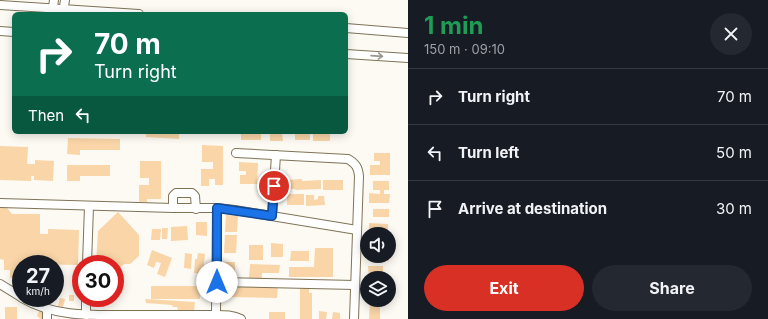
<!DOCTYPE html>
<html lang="en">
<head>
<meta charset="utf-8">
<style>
  body { margin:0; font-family:Inter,sans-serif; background:#242831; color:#f1f3f6; height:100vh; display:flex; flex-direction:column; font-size:15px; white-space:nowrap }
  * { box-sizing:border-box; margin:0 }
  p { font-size:13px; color:#9ea1a6 }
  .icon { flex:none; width:22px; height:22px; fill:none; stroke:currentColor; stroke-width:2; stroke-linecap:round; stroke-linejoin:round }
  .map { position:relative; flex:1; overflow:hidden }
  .side { display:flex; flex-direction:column; background:#171b24; width:360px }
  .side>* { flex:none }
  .banner { position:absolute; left:12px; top:12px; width:336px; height:122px; border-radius:6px; box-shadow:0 2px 10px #0003; background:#0b6e4f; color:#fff; overflow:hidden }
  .fabs { position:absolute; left:360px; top:227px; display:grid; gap:8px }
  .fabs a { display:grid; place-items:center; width:36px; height:36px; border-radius:50%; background:#171b24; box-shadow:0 2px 10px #0003; font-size:20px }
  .speed { position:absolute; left:12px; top:255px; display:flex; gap:8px; font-size:20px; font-weight:700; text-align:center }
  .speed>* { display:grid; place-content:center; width:52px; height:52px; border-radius:50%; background:#171b24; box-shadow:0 2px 10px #0003; line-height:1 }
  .speed small { font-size:10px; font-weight:400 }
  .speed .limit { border:6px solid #d22; background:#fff; color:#111 }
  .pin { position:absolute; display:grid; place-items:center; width:34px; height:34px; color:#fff; margin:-17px; border:2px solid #fff; border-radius:50%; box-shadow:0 1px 4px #0007 }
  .me { position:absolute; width:44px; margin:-22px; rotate:0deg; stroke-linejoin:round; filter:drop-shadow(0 0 3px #0008) }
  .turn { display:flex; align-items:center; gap:14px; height:84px; padding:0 16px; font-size:18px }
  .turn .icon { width:52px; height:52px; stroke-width:2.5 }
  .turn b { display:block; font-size:28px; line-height:34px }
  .then { display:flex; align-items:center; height:38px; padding:0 16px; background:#0003; gap:8px; font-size:15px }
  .round { display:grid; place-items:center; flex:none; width:42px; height:42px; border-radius:21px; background:#242831 }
  .overview { display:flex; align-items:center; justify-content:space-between; height:68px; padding:0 16px }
  h1 { font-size:24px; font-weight:700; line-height:30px; color:#1e9e55 }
  .primary-button { display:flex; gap:8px; margin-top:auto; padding:8px 16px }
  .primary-button a { flex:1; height:46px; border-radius:24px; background:#d93025; color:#fff; font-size:16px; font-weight:700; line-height:46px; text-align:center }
  .primary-button a+a { background:#242831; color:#f1f3f6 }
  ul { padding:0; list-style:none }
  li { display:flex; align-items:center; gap:12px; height:56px; padding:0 16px; border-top:1px solid #363941 }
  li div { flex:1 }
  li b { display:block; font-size:15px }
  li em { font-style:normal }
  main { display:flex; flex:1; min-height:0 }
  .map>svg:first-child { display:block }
</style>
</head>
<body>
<main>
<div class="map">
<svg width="408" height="319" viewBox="0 0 408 319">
  <rect width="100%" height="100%" fill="#fdfaf4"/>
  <!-- building -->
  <g fill="#f9d5a7">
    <polygon points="146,132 179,132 179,139 146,137"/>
    <rect x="241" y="132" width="20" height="8"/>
    <polygon points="277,132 282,132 283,141 270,141 270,133"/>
    <rect x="295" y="132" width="15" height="8"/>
    <rect x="313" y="132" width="17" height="9"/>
    <polygon points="68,138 120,139 120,150 80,150 80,155 67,154"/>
    <polygon points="202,145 223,146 223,185 215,185 215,179 209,179 209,186 201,186 201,169 213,169 213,162 202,162"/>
    <polygon points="0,146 28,147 27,164 35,164 35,160 54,161 53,181 34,180 34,176 31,176 31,181 0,180"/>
    <polygon points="374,153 390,153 390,175 370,175 370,165 380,165 380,161 374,161"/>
    <polygon points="140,161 161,161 161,199 147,199 147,202 139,202 139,185 149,185 149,178 140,178"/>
    <polygon points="239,162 258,163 257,184 240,184 240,175 246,175 246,171 239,171"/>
    <polygon points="67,165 110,165 110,176 80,176 80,181 67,181"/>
    <polygon points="302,179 302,181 321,180 321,189 295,190 295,189 287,189 286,180"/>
    <rect x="323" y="180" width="20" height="10"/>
    <polygon points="373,181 389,181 389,190 384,190 384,194 390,194 389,203 369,203 369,193 380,194 380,190 373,190"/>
    <rect x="287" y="194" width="17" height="11"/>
    <polygon points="306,195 314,195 314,200 318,199 318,196 324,196 325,205 306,206"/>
    <polygon points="0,208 7,208 12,214 40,214 40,234 48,234 48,229 79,230 78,265 21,264 21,278 10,278 10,270 4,270 4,260 0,259"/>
    <rect x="373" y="209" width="16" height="8"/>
    <polygon points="118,212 139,235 139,256 130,264 124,264 115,272 115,264 96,264 98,231"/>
    <polygon points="226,215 238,216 237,232 225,232"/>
    <polygon points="196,222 207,222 207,236 196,235"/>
    <polygon points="369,223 388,224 388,232 369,231"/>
    <polygon points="187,226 188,240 171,241 171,227"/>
    <polygon points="162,228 168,228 167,239 162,239"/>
    <polygon points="152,229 161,229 160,240 151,240"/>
    <polygon points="225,235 237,235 236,253 224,253"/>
    <polygon points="271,243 283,244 283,257 271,257"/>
    <rect x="249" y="245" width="14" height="15"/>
    <polygon points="315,248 333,248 333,277 289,277 289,267 314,267"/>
    <polygon points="152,250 172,258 165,277 157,274 161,263 156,262 154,268 147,265"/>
    <polygon points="291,251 309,251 309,261 290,261"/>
    <polygon points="185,253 192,254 191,269 184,268"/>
    <polygon points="198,253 205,254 203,274 194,273 195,259 197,259"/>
    <polygon points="368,256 389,256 389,261 369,261"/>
    <rect x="221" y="262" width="14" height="17"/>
    <polygon points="250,264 280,265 279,273 262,273 262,278 249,278"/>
    <polygon points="368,266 383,266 383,278 369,278"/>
    <polygon points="227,285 278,286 277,298 227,297"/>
    <rect x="151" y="286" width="49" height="13"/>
    <polygon points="300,286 309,286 309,293 312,293 312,319 300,319"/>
    <rect x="69" y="295" width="5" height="6"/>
    <polygon points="60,298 65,299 63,307 58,306"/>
    <polygon points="145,299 195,302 194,311 178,310 177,307 173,307 172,305 146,303"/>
    <polygon points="370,300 384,300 384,303 380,302 380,319 369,319"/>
    <rect x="5" y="307" width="12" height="12"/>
    <polygon points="40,309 46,313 44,319 41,319 37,316"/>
    <polygon points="319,311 327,312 326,319 319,319"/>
    <rect x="269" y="312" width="16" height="7"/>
    <polygon points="333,312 340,313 340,319 332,319"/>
  </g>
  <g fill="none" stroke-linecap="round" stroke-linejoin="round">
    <!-- minor casing -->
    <g stroke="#7f7357" stroke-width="10">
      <g id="minor">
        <polyline points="0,5 139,14"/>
        <polyline points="63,13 65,0"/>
        <polyline points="52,14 54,0"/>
        <polyline points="346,28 408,33"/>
        <polyline points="0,31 14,32"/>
        <polyline points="346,54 408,58"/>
        <path d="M236 153 348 159C356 164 358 167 359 176L354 319"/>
        <polyline points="0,203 173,208 217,208 235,210 357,230"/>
        <polyline points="173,208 173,196 176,193 192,193 195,196 196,209"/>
        <polyline points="272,216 276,155"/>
        <polyline points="87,264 89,206"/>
        <polyline points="217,282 355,285"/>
        <polyline points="0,284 21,297"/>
        <path d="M22 298C56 318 95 315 133 315 161 315 189 315 216 315 225 315 233 315 241 319"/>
        <polyline points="86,315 86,298"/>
        <polyline points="216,315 217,208"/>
        <polyline points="47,319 47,309"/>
      </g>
    </g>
    <!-- minor -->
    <use href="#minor" stroke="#fff" stroke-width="8"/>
  </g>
  <!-- one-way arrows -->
  <defs><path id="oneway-shaft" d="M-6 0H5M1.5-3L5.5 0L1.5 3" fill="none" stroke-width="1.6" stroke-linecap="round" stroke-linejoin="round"/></defs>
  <use stroke="#999690" href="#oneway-shaft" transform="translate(377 56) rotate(4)"/>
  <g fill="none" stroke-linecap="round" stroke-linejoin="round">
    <!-- route casing -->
    <g stroke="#114b97" stroke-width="10">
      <polyline id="route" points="217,282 217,208 272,216 274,186"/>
    </g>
    <!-- route -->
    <use href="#route" stroke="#1a73e8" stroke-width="7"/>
  </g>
</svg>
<div class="fabs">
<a><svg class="icon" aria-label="sound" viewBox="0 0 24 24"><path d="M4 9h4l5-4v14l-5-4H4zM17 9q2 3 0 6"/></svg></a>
<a><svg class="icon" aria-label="layers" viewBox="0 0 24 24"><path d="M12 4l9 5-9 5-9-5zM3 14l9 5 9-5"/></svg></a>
</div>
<div class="speed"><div>27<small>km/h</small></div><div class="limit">30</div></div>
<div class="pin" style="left:274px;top:186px;background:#d93025"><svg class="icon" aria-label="arrive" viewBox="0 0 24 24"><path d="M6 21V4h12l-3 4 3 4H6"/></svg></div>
<svg class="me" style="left:217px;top:282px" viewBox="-20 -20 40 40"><circle r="19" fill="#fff"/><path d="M0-13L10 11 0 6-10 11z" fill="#1a73e8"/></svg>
<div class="banner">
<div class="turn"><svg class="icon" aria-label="right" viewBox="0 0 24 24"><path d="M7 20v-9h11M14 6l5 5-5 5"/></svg><div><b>70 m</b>Turn right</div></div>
<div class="then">Then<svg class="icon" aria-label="left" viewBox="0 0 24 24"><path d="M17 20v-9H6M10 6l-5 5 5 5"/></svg></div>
</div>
</div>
<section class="side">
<div class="overview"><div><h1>1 min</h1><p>150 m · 09:10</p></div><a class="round"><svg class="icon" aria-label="close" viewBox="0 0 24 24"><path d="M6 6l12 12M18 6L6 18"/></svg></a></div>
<ul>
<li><svg class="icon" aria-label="right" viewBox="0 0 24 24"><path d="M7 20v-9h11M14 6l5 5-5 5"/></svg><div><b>Turn right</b></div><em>70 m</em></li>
<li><svg class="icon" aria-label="left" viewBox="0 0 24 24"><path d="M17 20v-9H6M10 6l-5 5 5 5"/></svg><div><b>Turn left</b></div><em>50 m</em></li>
<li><svg class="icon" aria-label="arrive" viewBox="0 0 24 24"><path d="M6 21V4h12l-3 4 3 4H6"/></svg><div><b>Arrive at destination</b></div><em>30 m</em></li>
</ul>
<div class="primary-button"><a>Exit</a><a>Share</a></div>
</section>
</main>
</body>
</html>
